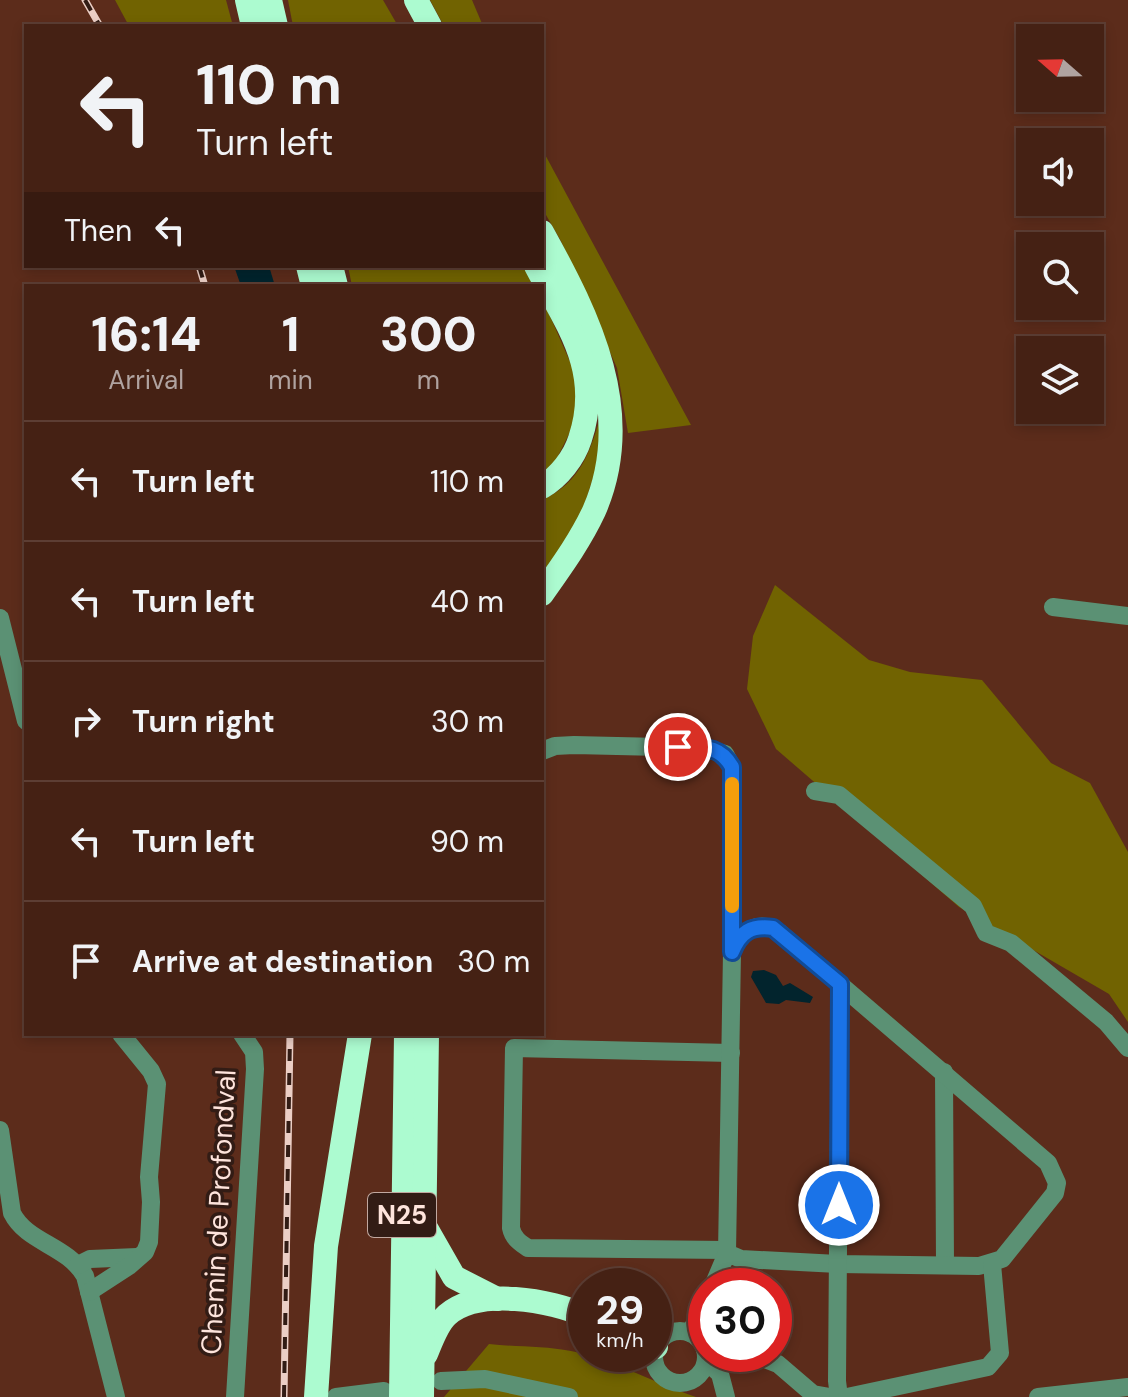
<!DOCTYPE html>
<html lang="en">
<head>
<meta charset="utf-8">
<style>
  body { margin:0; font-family:"DM Sans",sans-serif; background:#4f2e22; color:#f1f3f6; height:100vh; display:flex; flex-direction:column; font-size:30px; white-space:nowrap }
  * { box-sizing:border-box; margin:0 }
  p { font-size:26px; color:#b0a3a0 }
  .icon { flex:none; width:44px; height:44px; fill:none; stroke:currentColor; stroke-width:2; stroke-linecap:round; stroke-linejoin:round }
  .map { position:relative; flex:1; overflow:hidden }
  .sheet { position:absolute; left:24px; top:284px; width:520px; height:752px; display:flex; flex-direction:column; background:#452114; border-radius:0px; box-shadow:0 4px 12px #0003,0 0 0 2px #5d3e34 }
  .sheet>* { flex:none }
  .guide { position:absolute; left:24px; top:24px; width:520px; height:244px; border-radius:0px; box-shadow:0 4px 12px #0003,0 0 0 2px #5d3e34; background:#452114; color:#f1f3f6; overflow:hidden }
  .needle { width:52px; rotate:290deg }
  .controls { position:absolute; left:1016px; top:24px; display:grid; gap:16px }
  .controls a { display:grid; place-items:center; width:88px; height:88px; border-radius:0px; background:#452114; box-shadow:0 4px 12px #0003,0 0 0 2px #5d3e34; font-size:40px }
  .speed { position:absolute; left:568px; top:1268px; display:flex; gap:16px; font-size:40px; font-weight:700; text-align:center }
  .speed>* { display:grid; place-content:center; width:104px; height:104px; border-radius:50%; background:#452114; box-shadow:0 4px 12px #0003,0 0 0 2px #5d3e34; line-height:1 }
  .speed small { font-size:20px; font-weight:400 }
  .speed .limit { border:12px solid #d22; background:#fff; color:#111 }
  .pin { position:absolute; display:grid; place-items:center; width:68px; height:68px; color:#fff; margin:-34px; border:4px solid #fff; border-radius:50%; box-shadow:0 2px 8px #0007 }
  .me { position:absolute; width:88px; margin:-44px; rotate:0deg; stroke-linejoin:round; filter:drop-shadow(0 0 6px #0008) }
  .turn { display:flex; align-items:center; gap:28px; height:168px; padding:0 40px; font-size:36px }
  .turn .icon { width:104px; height:104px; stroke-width:2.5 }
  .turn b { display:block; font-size:56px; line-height:68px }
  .then { display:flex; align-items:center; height:76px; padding:0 40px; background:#0003; gap:16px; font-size:30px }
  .eta { display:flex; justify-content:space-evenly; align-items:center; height:136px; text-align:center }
  .eta b { font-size:48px; font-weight:800; line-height:56px }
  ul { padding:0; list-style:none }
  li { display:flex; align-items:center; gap:24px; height:120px; padding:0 40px; border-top:2px solid #5d3e34 }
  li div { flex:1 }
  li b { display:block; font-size:30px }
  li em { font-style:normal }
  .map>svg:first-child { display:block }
</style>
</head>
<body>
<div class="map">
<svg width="1128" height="1397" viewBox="0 0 1128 1397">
  <rect width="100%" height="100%" fill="#5c2c1b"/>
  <!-- forest -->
  <g fill="#716301">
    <polygon points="115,0 226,0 233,26 129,26"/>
    <polygon points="288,0 383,0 398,26 293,26"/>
    <polygon points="430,0 472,0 483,26 444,26"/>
    <polygon points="542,149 691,425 628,433 617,368 561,241 542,208"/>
    <polygon points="348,266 525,266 536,286 352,286"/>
    <polygon points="542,298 578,380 573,426 553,466 542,473"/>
    <path d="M602 412 596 469 579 521 542 576V500C582 482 590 451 602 412Z"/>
    <polygon points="775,585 869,660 910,672 982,680 1051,763 1090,783 1128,852 1128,1022 1109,994 959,907 776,749 747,689 753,636"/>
    <path d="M489 1344C516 1347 545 1346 571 1351 615 1360 654 1383 696 1397H444Z"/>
  </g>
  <!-- water -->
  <g fill="#02242d">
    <polygon points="234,266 269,266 275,286 241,286"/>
    <polygon points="764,970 776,975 783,986 790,983 813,997 810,1003 786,1000 779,1004 766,1003 751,977 753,971"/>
  </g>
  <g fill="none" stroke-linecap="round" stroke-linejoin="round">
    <!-- minor -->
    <g stroke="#5b9174" stroke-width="18">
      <polyline points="1053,607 1128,616"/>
      <polyline points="0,618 26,721"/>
      <polyline points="542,751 555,746 574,745 703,748 725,754 732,767 732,950"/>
      <polyline points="815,791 839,795 973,906 986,933 1011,943 1106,1022 1128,1048"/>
      <polyline points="944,1072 945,1265"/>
      <path d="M0 1130 12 1213C27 1243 67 1245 85 1276L116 1397"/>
      <path d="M727 1250 528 1248C520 1243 513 1238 511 1228L514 1048 731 1053"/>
      <polyline points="78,1265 90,1259 137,1257"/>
      <path d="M713 1286 727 1253 732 952C740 931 758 918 780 933L1048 1163 1057 1183 1055 1193 1002 1259 979 1266 838 1264 741 1259 727 1253"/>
      <polyline points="89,1292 129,1266 145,1252 149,1242 151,1202 149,1177 157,1084 151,1071 121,1034"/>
      <circle cx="680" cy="1357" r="26"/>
      <polyline points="690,1333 706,1301"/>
      <polyline points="757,1356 778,1364 813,1394 830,1397"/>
      <polyline points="706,1361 720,1374 726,1397"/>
      <polyline points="441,1381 485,1379 569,1397"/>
      <polyline points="235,1397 255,1069 254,1052 242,1034"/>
      <polyline points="336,1397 384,1391"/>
      <polyline points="839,1397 837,1381 840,984"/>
      <polyline points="847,1397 988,1367 1000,1353 992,1264"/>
      <polyline points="1038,1397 1128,1387"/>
    </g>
    <!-- highway -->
    <g stroke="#acfbd0" stroke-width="24">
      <polyline points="247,0 253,26"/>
      <polyline points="270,0 276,26"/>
      <polyline points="416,0 430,26"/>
      <path d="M542 232C589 317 637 413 594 511 580 541 561 567 542 594"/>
      <polyline points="308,266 313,286"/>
      <polyline points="331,266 336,286"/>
      <path d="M536 266C567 325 603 370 580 439 574 458 559 477 542 487"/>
      <polyline points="426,1228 454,1277 497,1299"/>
      <polyline points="654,1346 656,1347"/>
      <path d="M426 1354C431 1342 437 1324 447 1315 479 1287 551 1300 586 1316"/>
      <polyline points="316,1397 326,1246 360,1034"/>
      <polyline points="401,1397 406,1034"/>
      <polyline points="422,1397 427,1034"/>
    </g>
    <!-- rail casing -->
    <g stroke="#ebcec5" stroke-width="7">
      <g id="rail">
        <polyline points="85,0 100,26"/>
        <polyline points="199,266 205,286"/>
        <polyline points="284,1397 290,1034"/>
      </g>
    </g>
    <!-- rail -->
    <use href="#rail" stroke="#321c15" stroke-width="4" stroke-dasharray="12" stroke-linecap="butt"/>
  </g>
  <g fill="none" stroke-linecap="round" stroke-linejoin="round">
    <!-- route casing -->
    <g stroke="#114b97" stroke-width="20">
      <path id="route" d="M678 747C702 748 719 744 732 767V952C740 932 751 925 773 928L840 984 839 1205"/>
    </g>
    <!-- route -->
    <use href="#route" stroke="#1a73e8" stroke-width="14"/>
    <!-- slow -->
    <polyline stroke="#f59e0b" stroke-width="14" points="732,906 732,784"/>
  </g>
  <g text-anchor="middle" stroke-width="7" stroke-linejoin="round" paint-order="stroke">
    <!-- shield labels -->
    <rect fill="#321c15" stroke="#c1a8a0" stroke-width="2" x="368" y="1193" width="68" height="44" rx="6"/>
    <g font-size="26" font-weight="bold" fill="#fee4dc">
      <text x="402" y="1224">N25</text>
    </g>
    <!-- street labels -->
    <g font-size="28" fill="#fee4dc" stroke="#321c15">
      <text transform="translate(218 1212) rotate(-87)" y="10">Chemin de Profondval</text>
    </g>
  </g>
</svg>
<div class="controls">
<a><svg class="needle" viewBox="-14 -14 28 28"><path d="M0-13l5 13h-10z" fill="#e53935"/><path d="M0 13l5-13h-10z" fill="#b0a3a0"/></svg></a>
<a><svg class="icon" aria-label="sound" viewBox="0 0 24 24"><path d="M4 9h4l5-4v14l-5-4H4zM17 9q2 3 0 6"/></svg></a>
<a><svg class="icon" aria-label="search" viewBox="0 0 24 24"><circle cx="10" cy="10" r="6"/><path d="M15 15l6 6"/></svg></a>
<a><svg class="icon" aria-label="layers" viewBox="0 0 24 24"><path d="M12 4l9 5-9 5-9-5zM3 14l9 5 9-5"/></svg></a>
</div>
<div class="speed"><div>29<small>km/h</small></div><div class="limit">30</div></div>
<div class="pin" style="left:678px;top:747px;background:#d93025"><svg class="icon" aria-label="arrive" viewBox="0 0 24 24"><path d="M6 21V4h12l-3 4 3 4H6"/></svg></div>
<svg class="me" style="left:839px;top:1205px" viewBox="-20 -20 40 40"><circle r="17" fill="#1a73e8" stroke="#fff" stroke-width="3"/><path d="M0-11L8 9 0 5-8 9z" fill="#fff"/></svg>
<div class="guide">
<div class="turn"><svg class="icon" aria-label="left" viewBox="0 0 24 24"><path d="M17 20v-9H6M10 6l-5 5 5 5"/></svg><div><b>110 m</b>Turn left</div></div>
<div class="then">Then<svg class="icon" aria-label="left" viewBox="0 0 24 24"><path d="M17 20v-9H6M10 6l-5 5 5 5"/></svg></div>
</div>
<section class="sheet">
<div class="eta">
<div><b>16:14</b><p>Arrival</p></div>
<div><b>1</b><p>min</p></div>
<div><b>300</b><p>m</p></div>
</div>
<ul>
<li><svg class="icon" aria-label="left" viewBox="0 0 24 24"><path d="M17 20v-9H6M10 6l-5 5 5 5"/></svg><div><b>Turn left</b></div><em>110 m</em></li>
<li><svg class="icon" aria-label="left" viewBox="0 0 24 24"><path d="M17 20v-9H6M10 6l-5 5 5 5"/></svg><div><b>Turn left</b></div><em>40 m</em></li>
<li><svg class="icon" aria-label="right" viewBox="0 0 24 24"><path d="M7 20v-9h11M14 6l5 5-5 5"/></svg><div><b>Turn right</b></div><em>30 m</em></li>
<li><svg class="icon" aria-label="left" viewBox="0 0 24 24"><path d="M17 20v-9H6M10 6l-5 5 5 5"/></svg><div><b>Turn left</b></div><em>90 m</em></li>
<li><svg class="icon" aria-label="arrive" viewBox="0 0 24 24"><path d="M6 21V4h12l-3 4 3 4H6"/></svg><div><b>Arrive at destination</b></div><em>30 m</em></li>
</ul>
</section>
</div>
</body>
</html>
